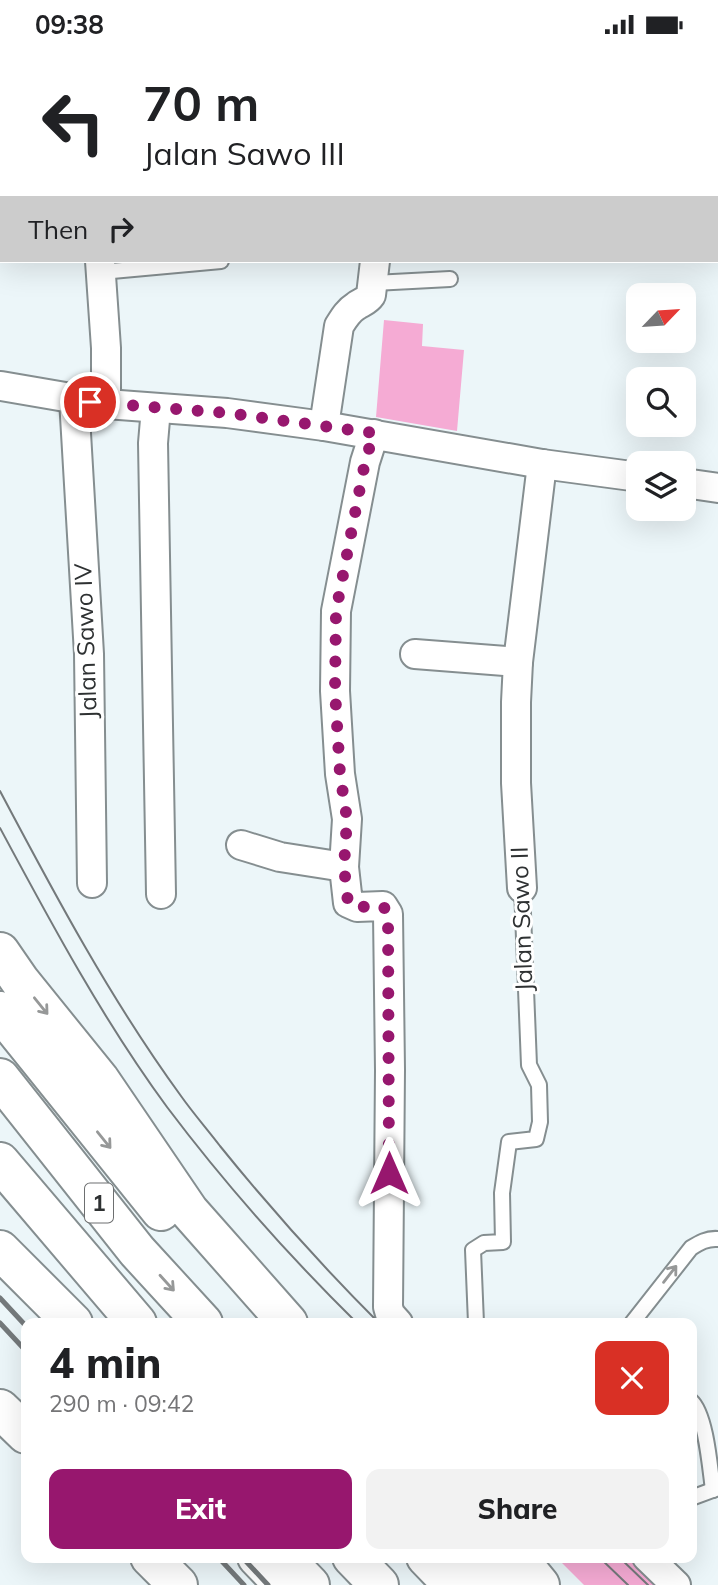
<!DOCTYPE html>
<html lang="en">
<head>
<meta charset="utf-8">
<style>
  body { margin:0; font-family:Mulish,sans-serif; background:#f2f2f2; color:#202124; height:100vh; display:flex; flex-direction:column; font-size:26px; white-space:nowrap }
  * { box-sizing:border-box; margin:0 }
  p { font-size:23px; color:#757577 }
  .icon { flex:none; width:38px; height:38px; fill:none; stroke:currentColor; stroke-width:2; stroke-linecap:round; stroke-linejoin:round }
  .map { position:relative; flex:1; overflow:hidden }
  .panel { position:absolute; left:21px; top:1269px; width:676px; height:245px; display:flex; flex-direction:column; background:#fff; border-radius:14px; box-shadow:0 7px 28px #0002 }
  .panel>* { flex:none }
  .top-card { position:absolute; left:0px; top:0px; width:719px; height:214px; box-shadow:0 7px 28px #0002; background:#fff; color:#202124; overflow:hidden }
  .needle { width:46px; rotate:65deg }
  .buttons { position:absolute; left:626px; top:234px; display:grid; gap:14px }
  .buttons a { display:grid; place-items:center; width:70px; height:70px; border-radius:14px; background:#fff; box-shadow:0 7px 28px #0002; font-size:35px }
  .pin { position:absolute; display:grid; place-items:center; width:60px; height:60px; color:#fff; margin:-30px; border:4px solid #fff; border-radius:50%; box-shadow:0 2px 7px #0007 }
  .me { position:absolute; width:77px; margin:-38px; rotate:0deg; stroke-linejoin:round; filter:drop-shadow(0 0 5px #0008) }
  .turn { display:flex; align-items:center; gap:24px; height:147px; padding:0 28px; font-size:32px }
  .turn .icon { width:91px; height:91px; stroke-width:2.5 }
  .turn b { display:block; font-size:49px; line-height:60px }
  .then { display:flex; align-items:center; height:66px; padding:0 28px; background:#0003; gap:14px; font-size:26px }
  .round { display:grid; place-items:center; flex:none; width:74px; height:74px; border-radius:14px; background:#f2f2f2 }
  .overview { display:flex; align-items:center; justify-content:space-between; height:119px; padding:0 28px }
  h1 { font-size:42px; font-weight:800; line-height:52px }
  .button { display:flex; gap:14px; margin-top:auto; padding:14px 28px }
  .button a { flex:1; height:80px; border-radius:14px; background:#97176e; color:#fff; font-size:28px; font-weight:800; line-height:80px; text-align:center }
  .button a+a { background:#f2f2f2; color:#202124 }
  .status { display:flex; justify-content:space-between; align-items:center; height:49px; padding:0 35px; background:#fff; direction:ltr }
  .status svg { height:19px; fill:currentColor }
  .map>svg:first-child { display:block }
</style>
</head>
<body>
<div class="status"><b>09:38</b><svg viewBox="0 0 49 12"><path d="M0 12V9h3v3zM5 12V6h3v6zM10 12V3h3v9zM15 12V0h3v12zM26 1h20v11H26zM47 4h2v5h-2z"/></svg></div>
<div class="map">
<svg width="718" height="1536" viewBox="0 0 718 1536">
  <rect width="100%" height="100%" fill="#ecf6f9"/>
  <!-- building -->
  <g fill="#f5abd4">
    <polygon points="384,271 423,275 422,297 464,301 457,382 376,368"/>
    <polygon points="556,1508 656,1508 685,1536 584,1536"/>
  </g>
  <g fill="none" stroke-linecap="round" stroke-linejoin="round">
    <!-- lane casing -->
    <g stroke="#858e90" stroke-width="18">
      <g id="lane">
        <polyline points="255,0 256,2"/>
        <polyline points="236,2 244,0"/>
        <polyline points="101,223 221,212"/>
        <polyline points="374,234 450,230"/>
        <polyline points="476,1274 473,1201 484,1194 503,1193 502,1144 509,1093 536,1090 540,1073 539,1036 529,1016 522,839"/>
        <path d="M632 1274 691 1199C699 1194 707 1189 718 1190"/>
        <path d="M691 1352C706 1365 710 1419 713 1441"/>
        <polyline points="691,1449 718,1439"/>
      </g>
    </g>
    <!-- street casing -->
    <g stroke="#858e90" stroke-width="32">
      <g id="street">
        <polyline points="357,0 358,2"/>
        <polyline points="100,212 106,299 106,355"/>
        <polyline points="1,337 106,355 227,364 324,377 542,415 639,428"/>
        <polyline points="74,350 89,605 92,834"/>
        <polyline points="156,359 153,394 161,845"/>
        <path d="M324 377 339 277C344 269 348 262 356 257 362 253 367 252 371 246L375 212"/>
        <polyline points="374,385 365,413 336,562 335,642 340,725 347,770 344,818 348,854 357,858 383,857 388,865 390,1021 388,1258 390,1265 398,1274"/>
        <polyline points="684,434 718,439"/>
        <polyline points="415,605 518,613"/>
        <polyline points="241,796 280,808 344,818"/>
        <polyline points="522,839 516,734 516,653 518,613 542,415"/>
        <polyline points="647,1508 676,1536"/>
      </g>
    </g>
    <!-- secondary casing -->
    <g stroke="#858e90" stroke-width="42">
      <g id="secondary">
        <polyline points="0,1360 26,1385"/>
        <polyline points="150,1508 178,1536"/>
        <polyline points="257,1508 284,1536"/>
      </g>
    </g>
    <!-- highway casing -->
    <g stroke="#858e90" stroke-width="42">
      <g id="highway">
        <polyline points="28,2 29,0"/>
        <polyline points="98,2 100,0"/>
        <polyline points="0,25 2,24"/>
        <polyline points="0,144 2,141"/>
        <polyline points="0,903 20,932 100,1031 189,1162 288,1274"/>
        <polyline points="0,962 161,1162"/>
        <polyline points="0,1029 137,1202 203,1274"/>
        <polyline points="0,1113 137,1274"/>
        <polyline points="0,1201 73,1274"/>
        <polyline points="283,1508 310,1536"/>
        <polyline points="352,1508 379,1536"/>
        <polyline points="426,1508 453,1536"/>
        <polyline points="470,1508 498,1536"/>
        <polyline points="517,1508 540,1536"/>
      </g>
    </g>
    <!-- lane -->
    <use href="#lane" stroke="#fff" stroke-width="14"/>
    <!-- street -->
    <use href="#street" stroke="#fff" stroke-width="28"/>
    <!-- secondary -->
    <use href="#secondary" stroke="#fff" stroke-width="38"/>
    <!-- highway -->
    <use href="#highway" stroke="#fff" stroke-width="38"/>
    <!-- tram -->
    <g stroke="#74797b" stroke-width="2">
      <path d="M0 742C55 846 111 951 181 1047 193 1064 207 1080 220 1097 270 1159 323 1218 379 1274"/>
      <path d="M0 779C51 874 103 971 167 1058 225 1135 289 1207 357 1274"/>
      <polyline points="599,1508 628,1536"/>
      <polyline points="619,1508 648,1536"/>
    </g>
    <!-- rail -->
    <g stroke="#74797b" stroke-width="5">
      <polyline points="0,1249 26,1277"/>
      <polyline points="0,1274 26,1302"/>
      <polyline points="218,1508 244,1536"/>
      <polyline points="242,1508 268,1536"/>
    </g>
  </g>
  <!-- one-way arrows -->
  <defs><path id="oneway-shaft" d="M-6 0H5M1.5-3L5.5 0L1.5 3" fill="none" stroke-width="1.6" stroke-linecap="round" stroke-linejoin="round" transform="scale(1.75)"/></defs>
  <g stroke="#969898">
    <use href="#oneway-shaft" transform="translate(41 957) rotate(51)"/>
    <use href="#oneway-shaft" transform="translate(104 1091) rotate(51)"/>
    <use href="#oneway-shaft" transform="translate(670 1225) rotate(-52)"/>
    <use href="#oneway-shaft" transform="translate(167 1234) rotate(48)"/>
  </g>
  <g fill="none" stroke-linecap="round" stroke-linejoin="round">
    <!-- route -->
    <polyline stroke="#97176e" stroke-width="12" stroke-dasharray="0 21.6" points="90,353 227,364 374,384 365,413 336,562 335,642 340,725 347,770 344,818 348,854 357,858 383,857 388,864 389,1124"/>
  </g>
  <g text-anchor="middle" stroke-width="6" stroke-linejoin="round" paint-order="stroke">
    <!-- shield labels -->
    <rect fill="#fff" stroke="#6d6f70" stroke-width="2" x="85" y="1134.5" width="28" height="39" rx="5"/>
    <g font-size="23" font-weight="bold" fill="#2e3132">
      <text x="99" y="1162">1</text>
    </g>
    <!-- street labels -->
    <g font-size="24" fill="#2e3132" stroke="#fff">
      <text transform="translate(86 592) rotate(-92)" y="8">Jalan Sawo IV</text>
      <text transform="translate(522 870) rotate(-92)" y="8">Jalan Sawo II</text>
    </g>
  </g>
</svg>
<div class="buttons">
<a><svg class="needle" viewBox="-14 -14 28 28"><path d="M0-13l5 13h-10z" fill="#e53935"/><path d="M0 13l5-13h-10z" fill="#757577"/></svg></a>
<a><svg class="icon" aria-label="search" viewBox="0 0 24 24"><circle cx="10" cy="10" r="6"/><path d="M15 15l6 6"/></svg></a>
<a><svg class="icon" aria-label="layers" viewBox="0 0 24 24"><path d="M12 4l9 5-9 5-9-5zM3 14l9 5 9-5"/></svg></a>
</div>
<div class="pin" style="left:90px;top:353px;background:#d93025"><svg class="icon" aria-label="arrive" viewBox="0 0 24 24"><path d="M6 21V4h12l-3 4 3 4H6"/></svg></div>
<svg class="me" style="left:389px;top:1124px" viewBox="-20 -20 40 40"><path d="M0-17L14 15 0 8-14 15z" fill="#97176e" stroke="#fff" stroke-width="4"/></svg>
<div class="top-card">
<div class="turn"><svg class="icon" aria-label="left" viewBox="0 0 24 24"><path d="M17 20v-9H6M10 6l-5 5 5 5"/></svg><div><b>70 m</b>Jalan Sawo III</div></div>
<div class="then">Then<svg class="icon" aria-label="right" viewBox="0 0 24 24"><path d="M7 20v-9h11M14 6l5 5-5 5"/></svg></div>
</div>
<section class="panel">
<div class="overview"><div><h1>4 min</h1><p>290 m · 09:42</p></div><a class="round" style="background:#d93025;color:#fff"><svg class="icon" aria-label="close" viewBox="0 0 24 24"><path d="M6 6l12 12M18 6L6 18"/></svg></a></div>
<div class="button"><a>Exit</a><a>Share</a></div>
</section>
</div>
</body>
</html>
